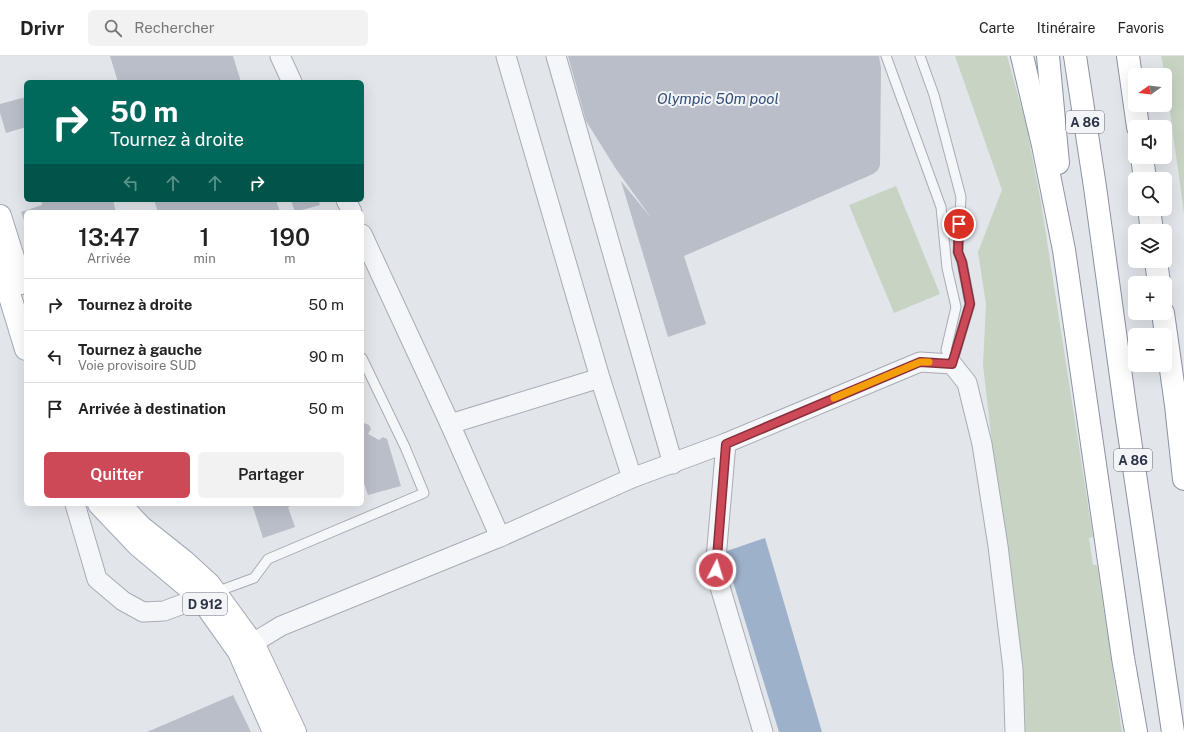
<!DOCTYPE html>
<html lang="fr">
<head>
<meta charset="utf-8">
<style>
  body { margin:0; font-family:"Public Sans",sans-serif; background:#f2f2f2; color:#222; height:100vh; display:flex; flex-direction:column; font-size:15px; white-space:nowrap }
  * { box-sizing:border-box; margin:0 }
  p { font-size:13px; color:#767676 }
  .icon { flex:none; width:22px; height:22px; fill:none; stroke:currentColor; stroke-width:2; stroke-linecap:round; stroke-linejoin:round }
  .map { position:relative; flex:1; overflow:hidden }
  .side { position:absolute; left:24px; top:154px; width:340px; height:296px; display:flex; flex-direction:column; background:#fff; border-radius:6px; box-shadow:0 4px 16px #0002 }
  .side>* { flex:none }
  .top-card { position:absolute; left:24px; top:24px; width:340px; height:122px; border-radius:6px; box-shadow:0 4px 16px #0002; background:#00695c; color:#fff; overflow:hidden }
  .needle { width:26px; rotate:256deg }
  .tools { position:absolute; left:1128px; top:12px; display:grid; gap:8px }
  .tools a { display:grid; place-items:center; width:44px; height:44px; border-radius:6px; background:#fff; box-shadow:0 4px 16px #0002; font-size:20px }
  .pin { position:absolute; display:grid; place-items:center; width:34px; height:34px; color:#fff; margin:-17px; border:2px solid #fff; border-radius:50%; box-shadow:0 1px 4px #0007 }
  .me { position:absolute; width:44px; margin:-22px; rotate:5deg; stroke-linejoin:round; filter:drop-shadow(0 0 3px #0008) }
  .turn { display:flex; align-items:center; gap:14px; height:84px; padding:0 20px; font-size:18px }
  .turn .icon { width:52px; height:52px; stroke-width:2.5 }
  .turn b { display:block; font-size:28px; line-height:34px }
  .lanes { display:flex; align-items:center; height:38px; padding:0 20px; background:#0003; justify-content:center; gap:20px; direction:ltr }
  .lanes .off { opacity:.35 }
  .eta { display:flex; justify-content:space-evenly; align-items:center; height:68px; text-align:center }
  .eta b { font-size:24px; font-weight:600; line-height:28px }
  .primary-button { display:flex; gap:8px; margin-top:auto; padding:8px 20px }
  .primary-button a { flex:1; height:46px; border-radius:6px; background:#ce4958; color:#fff; font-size:16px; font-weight:600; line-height:46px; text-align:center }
  .primary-button a+a { background:#f2f2f2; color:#222 }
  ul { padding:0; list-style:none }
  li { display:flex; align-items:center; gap:12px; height:52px; padding:0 20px; border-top:1px solid #e0e0e0 }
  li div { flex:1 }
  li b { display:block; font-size:15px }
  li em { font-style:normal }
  header { display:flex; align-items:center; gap:24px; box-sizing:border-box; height:56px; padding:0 20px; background:#fff; border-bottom:1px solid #e0e0e0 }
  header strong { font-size:19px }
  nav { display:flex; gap:22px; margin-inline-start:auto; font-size:14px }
  .search { width:280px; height:36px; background:#f2f2f2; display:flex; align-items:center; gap:10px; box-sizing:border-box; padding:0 14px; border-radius:6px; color:#767676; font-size:15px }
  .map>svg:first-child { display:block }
</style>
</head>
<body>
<header>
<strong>Drivr</strong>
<div class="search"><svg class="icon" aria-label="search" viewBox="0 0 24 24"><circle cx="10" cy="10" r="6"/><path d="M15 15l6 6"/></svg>Rechercher</div>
<nav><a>Carte</a><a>Itinéraire</a><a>Favoris</a></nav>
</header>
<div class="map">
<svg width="1184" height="676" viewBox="0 0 1184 676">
  <rect width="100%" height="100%" fill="#e2e5ea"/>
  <!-- green -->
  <g fill="#c7d4c3">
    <polygon points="955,0 1007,0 1026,68 1041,146 1093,481 1089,482 1093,509 1097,509 1122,676 1025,676 983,309 986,248 978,196 1002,134"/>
    <polygon points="1161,0 1184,0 1184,157 1165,19"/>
    <polygon points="896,130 940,238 894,257 849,149"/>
  </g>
  <!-- water -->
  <polygon fill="#9eb1ca" points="765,482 822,676 779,676 724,496"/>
  <!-- building -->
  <g fill="#b9bec8">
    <polygon points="110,0 233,0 241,26 118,26"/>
    <polygon points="568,0 879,0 881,12 880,109 878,114 873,118 684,200 706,268 668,281 621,125 652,163 616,113 586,65"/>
    <polygon points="26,41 26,71 6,77 0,57 0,48"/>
    <polygon points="41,144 113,144 116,156 26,156 26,170 21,156 42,149"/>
    <polygon points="154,144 276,144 280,156 158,156"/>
    <polygon points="291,144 318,144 320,149 295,156"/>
    <polygon points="362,367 364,367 369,369 371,373 368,378 379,384 383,381 387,383 401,430 368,439 364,427 362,427"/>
    <polygon points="252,448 297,448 288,451 295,471 263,482"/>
    <polygon points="233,639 251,676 147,676"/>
  </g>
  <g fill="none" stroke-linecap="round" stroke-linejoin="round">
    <!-- lane casing -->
    <g stroke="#a7acb5" stroke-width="11">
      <g id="lane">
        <polyline points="886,0 941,151 947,212 956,251 946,294 952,308"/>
        <polyline points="920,0 934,39 961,141 958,196 962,206 970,248 952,308"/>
        <polyline points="216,536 254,522 268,503 424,437 405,391 362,302"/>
      </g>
    </g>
    <!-- street casing -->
    <g stroke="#a7acb5" stroke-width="21">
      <g id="street">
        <polyline points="280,0 292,26"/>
        <polyline points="506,0 600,322 632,422"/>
        <polyline points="556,0 673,408"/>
        <polyline points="346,144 352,156"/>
        <polyline points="362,178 450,368 500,481"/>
        <polyline points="450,368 600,322"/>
        <polyline points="726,387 715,514 763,676"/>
        <polyline points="75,448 97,523 123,545 143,556 164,555 213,537"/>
        <polyline points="240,595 281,570 500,481 632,422 726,387 920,306 952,308 967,327 982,388 998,490 1013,613 1015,676"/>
      </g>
    </g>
    <!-- primary casing -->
    <g stroke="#a2a9b6" stroke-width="24">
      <g id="primary">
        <polyline points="0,160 21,227"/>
        <polyline points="0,208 26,293"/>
        <polyline points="99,448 138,489 200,541 239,596 274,676"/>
        <polyline points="123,452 141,471 185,506 209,528 255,591 295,676"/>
      </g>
    </g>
    <!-- highway casing -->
    <g stroke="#8a92a1" stroke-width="24">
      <g id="highway">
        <polyline points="1022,0 1043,89 1064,194 1123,602 1136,676"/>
        <polyline points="1048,0 1058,107"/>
        <polyline points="1075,0 1095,131 1126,357 1173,676"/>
        <polyline points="1128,0 1138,71"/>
        <polyline points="1142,101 1145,123"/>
        <polyline points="1149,153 1152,175"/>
        <polyline points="1156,205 1159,227"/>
        <polyline points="1163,257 1176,349 1184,423"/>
      </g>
    </g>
    <!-- lane -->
    <use href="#lane" stroke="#f5f6f9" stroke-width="9"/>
    <!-- street -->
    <use href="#street" stroke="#f5f6f9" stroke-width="19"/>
    <!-- primary -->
    <use href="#primary" stroke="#fff" stroke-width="22"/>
    <!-- highway -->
    <use href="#highway" stroke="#fff" stroke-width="22"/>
  </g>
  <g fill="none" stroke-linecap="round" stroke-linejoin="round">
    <!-- route casing -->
    <g stroke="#862f39" stroke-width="10">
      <polyline id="route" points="716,514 726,388 920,306 952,308 970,248 962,206 958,196 959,168"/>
    </g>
    <!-- route -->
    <use href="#route" stroke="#ce4958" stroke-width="7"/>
    <!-- slow -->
    <polyline stroke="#f59e0b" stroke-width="7" points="834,342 920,306 929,306"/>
  </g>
  <g text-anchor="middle" stroke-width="4" stroke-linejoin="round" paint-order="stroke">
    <!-- shield labels -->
    <g fill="#f2f4f8" stroke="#666c79" stroke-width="1">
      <rect x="1066" y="55" width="38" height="22" rx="3"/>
      <rect x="1114" y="393" width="38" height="22" rx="3"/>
      <rect x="183" y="537" width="44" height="22" rx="3"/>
    </g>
    <g font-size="13" font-weight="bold" fill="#2a3243">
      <text x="1085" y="71">A 86</text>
      <text x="1133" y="409">A 86</text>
      <text x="205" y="553">D 912</text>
    </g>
    <!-- water labels -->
    <g font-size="15" font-style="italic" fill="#344f76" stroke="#f2f4f8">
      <text x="718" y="48">Olympic 50m pool</text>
    </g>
  </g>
</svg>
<div class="tools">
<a><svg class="needle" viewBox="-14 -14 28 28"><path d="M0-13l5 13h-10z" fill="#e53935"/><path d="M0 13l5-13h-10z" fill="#767676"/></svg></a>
<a><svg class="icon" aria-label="sound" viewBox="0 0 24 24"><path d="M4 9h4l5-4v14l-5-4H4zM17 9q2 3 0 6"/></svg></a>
<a><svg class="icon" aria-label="search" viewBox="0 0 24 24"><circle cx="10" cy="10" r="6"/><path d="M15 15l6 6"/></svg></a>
<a><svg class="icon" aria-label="layers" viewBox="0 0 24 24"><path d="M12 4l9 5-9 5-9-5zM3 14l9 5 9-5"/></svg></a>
<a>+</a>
<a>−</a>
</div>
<div class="pin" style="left:959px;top:168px;background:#d93025"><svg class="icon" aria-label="arrive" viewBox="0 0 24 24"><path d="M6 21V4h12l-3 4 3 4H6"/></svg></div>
<svg class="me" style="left:716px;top:514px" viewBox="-20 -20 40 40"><circle r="17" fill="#ce4958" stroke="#fff" stroke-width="3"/><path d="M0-11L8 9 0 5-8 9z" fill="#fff"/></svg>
<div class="top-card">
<div class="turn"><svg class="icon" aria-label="right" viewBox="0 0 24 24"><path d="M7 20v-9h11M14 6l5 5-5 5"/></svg><div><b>50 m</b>Tournez à droite</div></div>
<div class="lanes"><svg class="icon off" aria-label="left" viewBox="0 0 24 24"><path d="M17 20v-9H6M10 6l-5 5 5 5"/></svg><svg class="icon off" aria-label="ahead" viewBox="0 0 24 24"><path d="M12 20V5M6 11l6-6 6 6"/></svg><svg class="icon off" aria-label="ahead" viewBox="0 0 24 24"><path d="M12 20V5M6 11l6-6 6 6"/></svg><svg class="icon" aria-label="right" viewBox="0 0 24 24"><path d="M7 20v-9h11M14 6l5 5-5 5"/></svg></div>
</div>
<section class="side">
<div class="eta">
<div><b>13:47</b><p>Arrivée</p></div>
<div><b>1</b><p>min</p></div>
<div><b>190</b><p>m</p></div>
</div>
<ul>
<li><svg class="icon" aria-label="right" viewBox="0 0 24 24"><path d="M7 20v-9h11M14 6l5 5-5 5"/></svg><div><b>Tournez à droite</b></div><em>50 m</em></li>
<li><svg class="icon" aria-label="left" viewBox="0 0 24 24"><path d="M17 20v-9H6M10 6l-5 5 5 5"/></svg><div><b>Tournez à gauche</b><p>Voie provisoire SUD</p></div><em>90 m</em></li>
<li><svg class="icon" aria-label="arrive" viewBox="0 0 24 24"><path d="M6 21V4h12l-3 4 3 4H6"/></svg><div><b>Arrivée à destination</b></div><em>50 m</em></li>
</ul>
<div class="primary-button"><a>Quitter</a><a>Partager</a></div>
</section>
</div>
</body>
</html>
